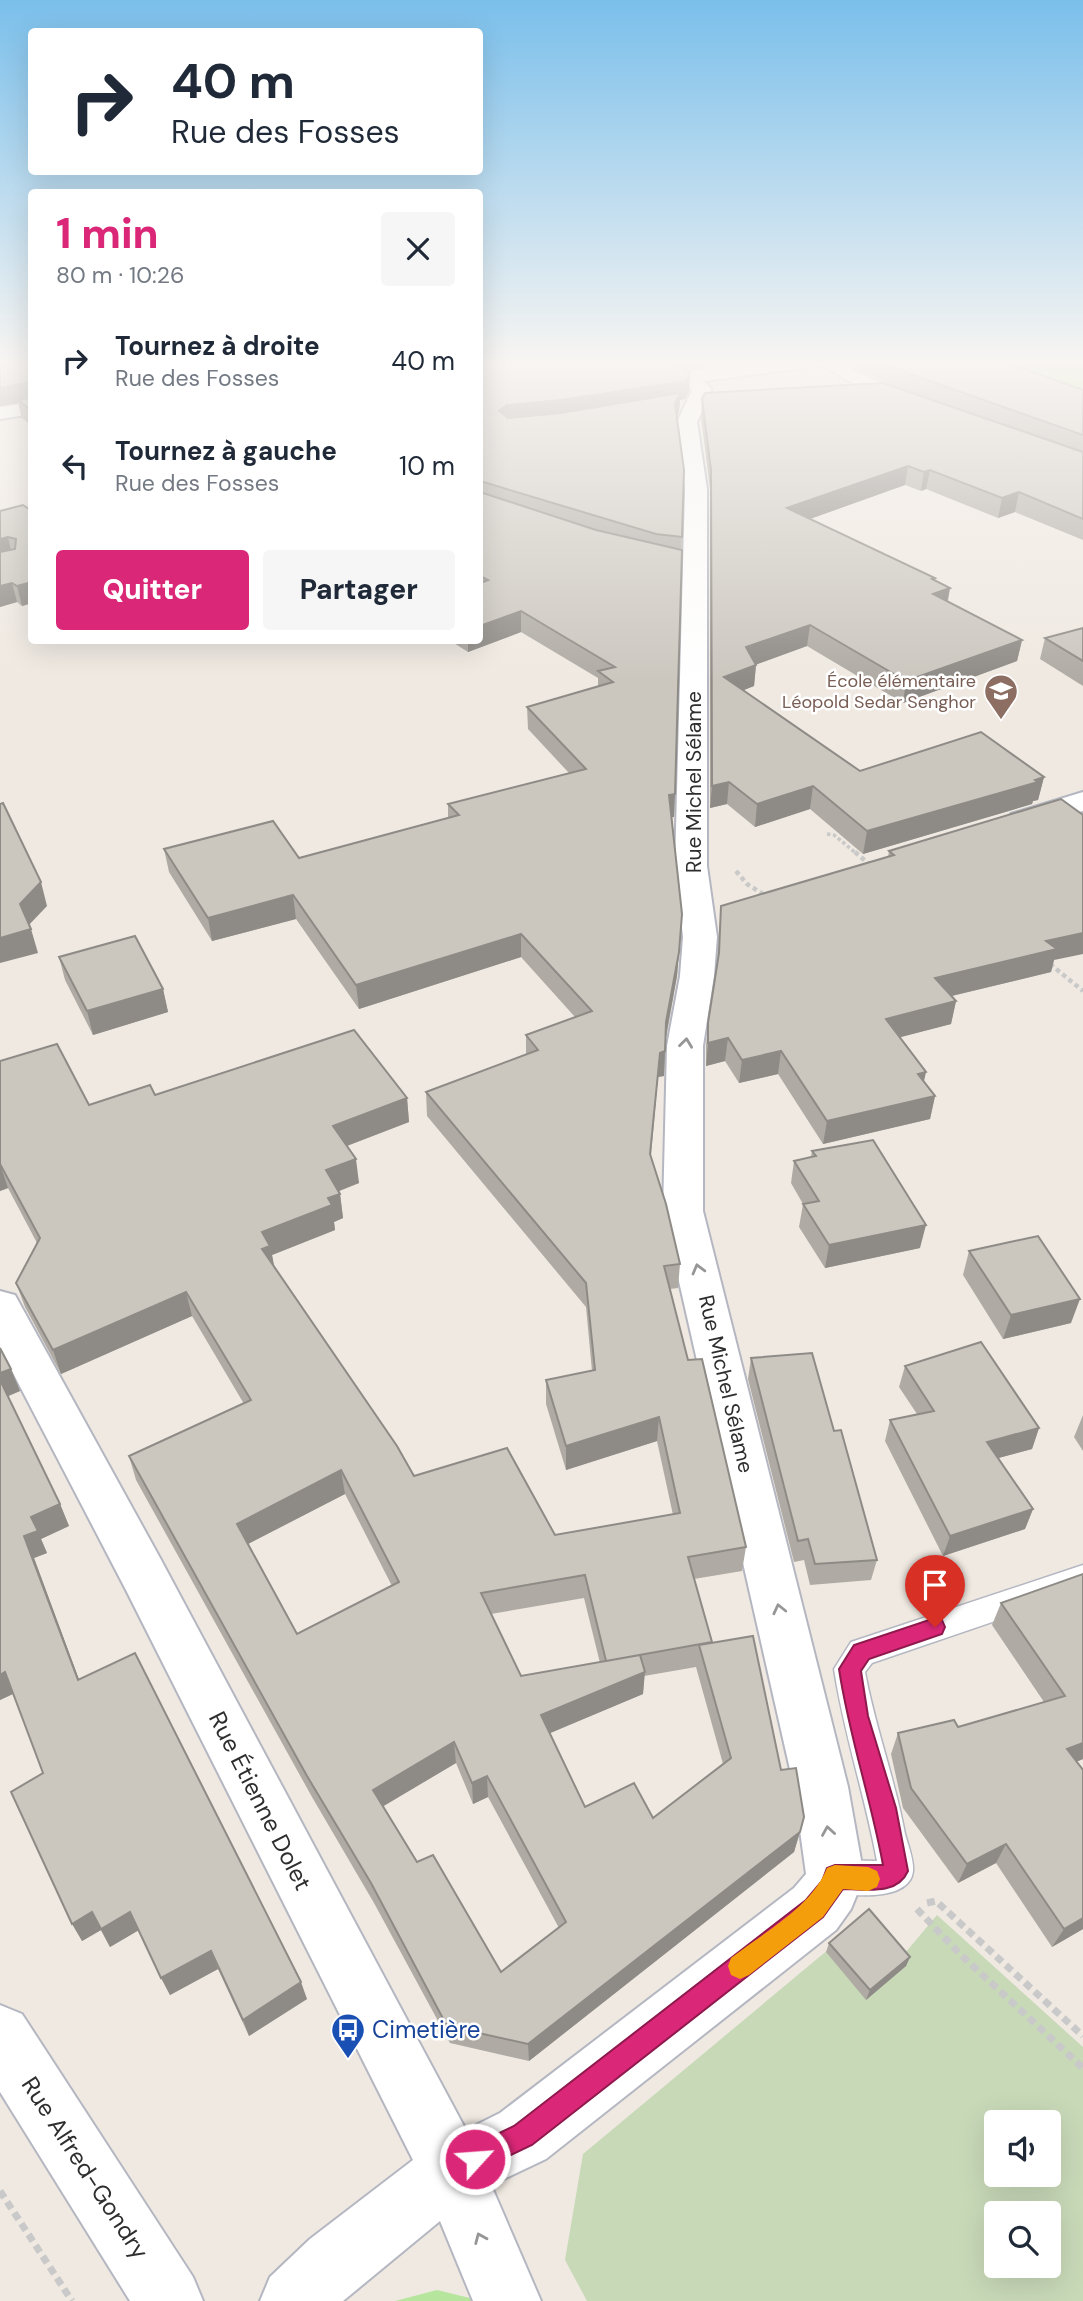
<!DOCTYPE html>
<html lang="fr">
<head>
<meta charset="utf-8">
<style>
  body { margin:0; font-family:"DM Sans",sans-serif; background:#f6f6f7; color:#1f2937; height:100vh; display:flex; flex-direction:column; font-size:26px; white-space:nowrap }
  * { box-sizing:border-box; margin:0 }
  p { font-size:23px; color:#747a83 }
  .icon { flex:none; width:38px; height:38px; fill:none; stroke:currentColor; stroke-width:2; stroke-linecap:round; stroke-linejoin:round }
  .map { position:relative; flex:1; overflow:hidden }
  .panel { position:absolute; left:28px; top:189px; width:455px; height:455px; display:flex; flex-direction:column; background:#fff; border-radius:7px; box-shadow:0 7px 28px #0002 }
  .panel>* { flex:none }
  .guide { position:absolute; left:28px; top:28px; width:455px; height:147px; border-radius:7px; box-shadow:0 7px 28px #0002; background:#fff; color:#1f2937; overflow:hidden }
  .tools { position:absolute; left:984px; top:2110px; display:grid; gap:14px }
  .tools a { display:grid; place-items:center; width:77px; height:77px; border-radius:7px; background:#fff; box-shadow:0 7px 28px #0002; font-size:35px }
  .pin { position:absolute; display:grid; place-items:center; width:60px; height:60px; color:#fff; margin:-72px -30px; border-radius:50% 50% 50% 0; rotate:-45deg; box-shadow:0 0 7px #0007 }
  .pin .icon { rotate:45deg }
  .me { position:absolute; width:77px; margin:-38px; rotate:64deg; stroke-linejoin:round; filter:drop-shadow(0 0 5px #0008) }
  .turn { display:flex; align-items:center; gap:24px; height:147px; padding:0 28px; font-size:32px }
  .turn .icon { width:91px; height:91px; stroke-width:2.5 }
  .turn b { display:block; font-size:49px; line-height:60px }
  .round { display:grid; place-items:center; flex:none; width:74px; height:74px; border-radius:7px; background:#f6f6f7 }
  .summary { display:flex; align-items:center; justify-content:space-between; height:119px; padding:0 28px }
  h1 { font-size:42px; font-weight:800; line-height:52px; color:#db2777 }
  .button { display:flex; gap:14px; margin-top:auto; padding:14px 28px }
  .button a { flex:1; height:80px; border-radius:7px; background:#db2777; color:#fff; font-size:28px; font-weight:800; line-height:80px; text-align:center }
  .button a+a { background:#f6f6f7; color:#1f2937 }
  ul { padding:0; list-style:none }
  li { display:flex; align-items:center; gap:21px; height:105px; padding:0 28px }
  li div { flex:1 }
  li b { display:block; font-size:26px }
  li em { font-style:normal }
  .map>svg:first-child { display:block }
</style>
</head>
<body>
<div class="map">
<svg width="1083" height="2301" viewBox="0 0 1083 2301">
  <rect width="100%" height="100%" fill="#efe9e1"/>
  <!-- green -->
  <g fill="#b6e59e">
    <polygon points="973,361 1083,361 1083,411"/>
    <polygon points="437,2290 482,2301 395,2301"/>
  </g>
  <!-- cemetery -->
  <path fill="#c8d9b8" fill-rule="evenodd" d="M937 1915 1083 2047V2301H587L565 2260 583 2154 865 1919 900 1959ZM996 2123H1048V2175H996ZM996 2214H1048V2266H996Z"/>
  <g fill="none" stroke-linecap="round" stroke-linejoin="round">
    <!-- lane casing -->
    <g stroke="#b4b7c1" stroke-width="3">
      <path id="lane" d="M1083 1565V1591L872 1663 865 1672C875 1727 895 1779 905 1834 908 1845 914 1860 913 1871 910 1903 843 1897 823 1889L818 1877 823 1865 835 1860 877 1861C865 1796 844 1734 834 1669L851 1642Z"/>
    </g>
    <!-- street casing -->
    <g stroke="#b4b7c1" stroke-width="4">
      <g id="street">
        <polygon points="613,361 646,361 688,371 773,361 830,361 821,366 704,381 711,388 711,393 697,422 707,489 707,866 717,937 714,976 703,1046 703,1211 848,1787 864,1877 851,1909 836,1930 546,2159 491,2185 541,2301 473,2301 440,2221 343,2301 260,2301 270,2277 310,2239 413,2160 126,1590 0,1348 0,1291 15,1295 160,1558 466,2130 500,2113 794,1888 806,1874 794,1787 663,1211 667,1046 680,976 683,937 675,866 685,489 677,422 692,390 681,381 616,365"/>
        <polygon points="32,402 32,414 0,419 0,407"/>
        <polygon points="1083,792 1083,811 1022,829 1011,826 1007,820 1011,814"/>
      </g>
    </g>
    <!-- secondary casing -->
    <g stroke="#b4b7c1" stroke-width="4">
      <g id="secondary">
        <polygon points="814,361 837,361 889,388 920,399 923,403 913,409 875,396"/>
        <polygon points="0,2005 22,2014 193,2277 203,2301 130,2301 0,2092"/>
      </g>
    </g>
    <!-- path-far2 -->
    <polyline stroke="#c9c9c9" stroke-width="3.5" stroke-dasharray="3.5 2.5" stroke-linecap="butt" points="827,834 834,835 857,854"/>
    <!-- path-far1 -->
    <g stroke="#c9c9c9" stroke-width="4.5" stroke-dasharray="4.5 3.5" stroke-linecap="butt">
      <polyline points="855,852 870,865"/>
      <polyline points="736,871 747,884 766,896"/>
      <polyline points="1050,964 1083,991"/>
    </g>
    <!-- path -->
    <g stroke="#c9c9c9" stroke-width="7" stroke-dasharray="8 5" stroke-linecap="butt">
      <polyline points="927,1903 936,1901 1083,2036"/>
      <polyline points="917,1909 960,1954 1083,2068"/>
      <polyline points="0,2191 72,2301"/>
    </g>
    <!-- lane -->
    <use href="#lane" fill="#fff" fill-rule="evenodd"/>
    <!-- street -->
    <use href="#street" fill="#fff" fill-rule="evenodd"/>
    <!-- secondary -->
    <use href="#secondary" fill="#fff" fill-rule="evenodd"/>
  </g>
  <!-- wall -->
  <g fill="#afaba4" fill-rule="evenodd">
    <polygon points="0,361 32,361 32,426 22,418 18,403 0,406"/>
    <path d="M480 361H748L688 368 682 367 689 391 685 399 680 400 679 411 677 416 682 537 674 817H672L682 914 677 976 666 1039 664 1076 658 1077 651 1156 680 1264 678 1288 670 1289 688 1360 746 1547 742 1571 694 1579 712 1643 781 1770 804 1817 794 1852 529 2061 450 2043 374 1903 312 1797 136 1480 129 1456 244 1404 192 1316 61 1374 25 1307 16 1283 37 1243 8 1188 0 1191V1061L89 1105 155 1095 407 1098 409 1122 347 1146 359 1183 339 1191 340 1194 343 1218 334 1222 335 1230 272 1255 274 1268 414 1476 555 1535 673 1515 657 1441 566 1470 546 1404V1380L592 1371 586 1307 427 1116 426 1092 526 1054V1035L575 1017 521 957 359 1009 296 919 212 941 169 872 164 849 299 858 448 818V804L569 773 528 729 527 707 598 687V678L521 632 468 652 449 640H480ZM345 1494 392 1586 297 1634 248 1544ZM584 1598 600 1663 521 1676 491 1614ZM696 1667 723 1764 653 1818 585 1807 549 1733 643 1694 644 1676ZM456 1763 473 1804 488 1797 559 1928 501 1972 417 1862 383 1806Z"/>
    <polygon points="843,361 1002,361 1083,390 1083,540 1015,512 998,518 926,489 921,491 905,485 809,519 950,588 948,601 1022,640 1017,661 903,703 807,646 756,664 754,686 743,690 860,771 1044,777 1038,800 1033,801 1032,804 863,854 810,809 755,827 727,804 710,808 710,489 701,417 702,399 890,385"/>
    <polygon points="0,511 32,511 32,603 22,606 17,602 0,607"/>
    <polygon points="1083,628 1083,686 1040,659 1045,638"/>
    <polygon points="889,851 1054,960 1051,972 952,996 956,1001 951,1024 900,1037 924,1081 935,1096 930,1119 823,1144 778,1074 739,1083 725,1061 706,1066 706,1046 708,1023 717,965 721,906 888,857"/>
    <polygon points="59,957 163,989 168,1012 93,1035 65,980"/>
    <polygon points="812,1151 920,1248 825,1268 799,1227 803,1204 791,1183 794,1161 811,1157"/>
    <polygon points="969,1251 1071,1323 1003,1339 963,1275"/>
    <polygon points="0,1348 11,1369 20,1391 8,1396 60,1504 69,1526 41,1539 47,1553 34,1558 79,1680 307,1999 249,2036 218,1969 170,1995 139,1930 110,1947 101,1930 82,1941 43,1773 13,1694 0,1700"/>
    <polygon points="751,1358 834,1431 877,1560 871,1580 810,1585 804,1560 794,1562 748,1379"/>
    <polygon points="905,1366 1039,1428 1032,1449 998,1458 1033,1509 1025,1529 943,1556 885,1441 890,1420 917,1414 899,1387"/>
    <polygon points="1083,1415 1083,1451 1074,1437"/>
    <polygon points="1083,1574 1083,1759 1076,1762 1083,1771 1083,1929 1052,1947 996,1863 958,1883 903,1808 891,1754 898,1733 958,1727 1044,1702 992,1625 1001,1603"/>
    <polygon points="829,1943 910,1957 906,1966 866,2000 826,1952"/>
  </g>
  <!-- shaded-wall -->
  <g fill="#8e8b86">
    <polygon points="689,361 748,361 688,368"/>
    <polygon points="690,373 689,391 685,399 680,400 679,411 674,422 508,423 499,411 507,405"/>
    <polygon points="30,382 32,400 18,400 18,403 0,406 0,388"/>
    <polygon points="908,466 905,485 785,528 787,508"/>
    <polygon points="930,470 926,489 921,491 924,472"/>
    <polygon points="1019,492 1015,512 998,518 1002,498"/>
    <polygon points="8,537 12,556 0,559 0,539"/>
    <polygon points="32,582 32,603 22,606 17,586"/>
    <polygon points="12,583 17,602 0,607 0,586"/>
    <polygon points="950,588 946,608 933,594"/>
    <polygon points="521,611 521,632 468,652 468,640 480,640 480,626"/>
    <polygon points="810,625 807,646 744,669 746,647"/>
    <polygon points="1022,640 1017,661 903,703 906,681"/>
    <polygon points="756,665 754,686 722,699 724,677"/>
    <polygon points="1044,777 1038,800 1033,801 1032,804 863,854 867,831"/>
    <polygon points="729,782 727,804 710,808 712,786"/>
    <polygon points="813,786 810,809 755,827 757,804"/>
    <polygon points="675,794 674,817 668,818 669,795"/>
    <polygon points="41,882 47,906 27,927 20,904"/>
    <polygon points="293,895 296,919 212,941 208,918"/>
    <polygon points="31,929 38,953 0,963 0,938"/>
    <polygon points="1083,933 1083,954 1054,960 1051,972 930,1001 935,978 1046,941"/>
    <polygon points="521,934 521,957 359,1009 356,985"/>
    <polygon points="679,952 677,976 664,1046 666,1022"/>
    <polygon points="163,989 168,1012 93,1035 87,1011"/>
    <polygon points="956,1001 951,1024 882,1042 886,1019"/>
    <polygon points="728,1038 725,1061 706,1066 708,1043"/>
    <polygon points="665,1051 664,1076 658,1077 648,1178 660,1053"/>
    <polygon points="781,1051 778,1074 739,1083 742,1060"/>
    <polygon points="926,1072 921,1095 918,1074"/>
    <polygon points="935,1096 930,1119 823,1144 827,1121"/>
    <polygon points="407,1098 409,1122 336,1150 333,1126"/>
    <polygon points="356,1159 359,1183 329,1195 326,1170"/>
    <polygon points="0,1164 8,1188 0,1191"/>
    <polygon points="340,1194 343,1218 334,1222 335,1230 272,1255 275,1270 262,1249 262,1232 328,1198"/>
    <polygon points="926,1225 920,1248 825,1268 829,1245"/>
    <polygon points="186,1292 192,1316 61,1374 53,1350"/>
    <polygon points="1080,1299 1071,1323 1003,1339 1011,1315"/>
    <polygon points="11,1369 20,1391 6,1397 0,1382 0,1373"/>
    <polygon points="659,1417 657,1441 566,1470 566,1446"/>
    <polygon points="1039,1428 1032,1449 980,1463 987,1442"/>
    <polygon points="341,1470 345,1494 242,1547 237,1524"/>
    <polygon points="60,1504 69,1526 41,1539 47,1553 34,1558 87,1701 78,1680 24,1536 31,1517"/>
    <polygon points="1033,1509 1025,1529 943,1556 950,1536"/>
    <polygon points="5,1672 15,1693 0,1700 0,1675"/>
    <polygon points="645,1672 643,1694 541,1737 541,1715"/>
    <polygon points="454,1742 456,1763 377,1810 373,1790"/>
    <polygon points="1083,1743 1083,1759 1056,1770 1067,1749"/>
    <polygon points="487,1776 488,1797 473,1804 472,1783"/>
    <polygon points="800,1832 794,1852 529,2061 528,2044"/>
    <polygon points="1006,1844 996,1863 958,1883 967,1864"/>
    <polygon points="92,1912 130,1912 139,1930 110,1947 101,1930 82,1941 72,1924"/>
    <polygon points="1083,1918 1083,1929 1052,1947 1064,1929"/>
    <polygon points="211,1951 218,1969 170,1995 161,1978"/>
    <polygon points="910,1957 906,1966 866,2000 870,1990"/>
    <polygon points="301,1982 307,1999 249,2036 243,2020"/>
  </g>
  <!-- building -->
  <g fill="#cbc7bf" stroke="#8e8b86" stroke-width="2" fill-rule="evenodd">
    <polygon points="0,361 32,361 32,411 18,400 30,398 30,382 0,388"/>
    <polygon points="480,361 661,361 681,366 690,373 686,381 561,400 507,405 499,411 508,418 561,413 680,393 675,404 684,470 682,537 656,534 480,481"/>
    <polygon points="879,361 1002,361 1083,390 1083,435 893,368"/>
    <polygon points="883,383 1083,452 1083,519 1019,492 1002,498 930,470 924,472 908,466 787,508 935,578 932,579 950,588 933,594 1022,640 906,681 810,625 746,647 756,665 724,677 860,771 981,732 1044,777 1035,780 1038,782 867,831 813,786 757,804 729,782 712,786 711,470 702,399 705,393"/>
    <path d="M480 492 596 530 682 550 675 794 669 795 682 914 679 952 666 1022 665 1051 660 1053 650 1154 666 1204 680 1264 664 1266 688 1360 702 1359 746 1547 688 1557 712 1642 606 1661 640 1655 645 1672 541 1715 585 1807 634 1783 653 1818 731 1758 699 1645 753 1636 781 1770 796 1768 804 1817 800 1832 528 2044 447 2026 371 1883 307 1776 129 1456 251 1400 186 1292 53 1350 16 1283 40 1238 0 1164V1061L57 1044 89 1105 150 1085 155 1095 354 1030 407 1098 333 1126 356 1159 326 1170 340 1194 328 1198 332 1205 262 1232 270 1246 262 1249 397 1446 414 1476 507 1448 555 1535 680 1513 659 1417 566 1446 546 1380 595 1370 586 1283 426 1092 538 1050 526 1035 592 1011 521 934 356 985 293 895 208 918 164 849 273 821 299 858 459 815 448 804 586 769 527 707 613 682 598 671 615 667 521 611 480 626V583L488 580 480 576ZM341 1470 399 1582 297 1634 237 1524ZM585 1575 606 1661 521 1676 481 1593ZM454 1742 472 1783 487 1776 566 1922 501 1972 433 1855 417 1862 373 1790Z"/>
    <polygon points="23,505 32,511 32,582 17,586 12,583 0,586 0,552 15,549 16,539 8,537 0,539 0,511"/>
    <polygon points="1083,628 1083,661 1045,638"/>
    <polygon points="1061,799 1083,815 1083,933 1046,941 1057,949 935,978 956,1001 886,1019 926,1072 918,1074 935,1096 827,1121 781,1051 742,1060 728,1038 708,1043 708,1023 719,953 721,906 894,855 889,851"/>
    <polygon points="3,803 41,882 20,904 31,929 0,938 0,804"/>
    <polygon points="135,936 163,989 87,1011 59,957"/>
    <polygon points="873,1140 926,1225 829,1245 803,1204 819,1201 794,1161 816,1156 812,1151"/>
    <polygon points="1038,1236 1080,1299 1011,1315 969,1251"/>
    <polygon points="981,1342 1039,1428 987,1442 1033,1509 950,1536 890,1420 934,1411 905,1366"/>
    <polygon points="0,1348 11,1369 0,1373"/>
    <polygon points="812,1353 834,1431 841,1430 877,1560 815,1564 808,1539 798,1541 751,1358"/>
    <polygon points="0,1380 60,1504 31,1517 38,1531 24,1536 78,1680 135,1653 301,1982 243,2020 211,1951 161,1978 130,1912 101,1929 92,1912 72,1924 11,1792 43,1773 5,1672 0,1675"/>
    <polygon points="1083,1574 1083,1743 1067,1749 1083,1770 1083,1918 1064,1929 1006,1844 967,1864 911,1788 898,1733 954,1720 958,1727 1065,1696 1001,1603"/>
    <polygon points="869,1909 910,1957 870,1990 829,1943"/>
  </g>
  <!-- one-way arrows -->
  <defs><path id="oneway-chevron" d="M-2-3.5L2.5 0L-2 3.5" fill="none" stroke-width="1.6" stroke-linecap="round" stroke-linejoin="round" transform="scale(1.75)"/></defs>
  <g stroke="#969696">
    <use href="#oneway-chevron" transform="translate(686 1043) rotate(-83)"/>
    <use href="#oneway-chevron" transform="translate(698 1269) rotate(-105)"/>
    <use href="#oneway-chevron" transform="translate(779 1609) rotate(-103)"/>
    <use href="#oneway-chevron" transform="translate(828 1831) rotate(-99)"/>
    <use href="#oneway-chevron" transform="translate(480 2238) rotate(-113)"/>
  </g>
  <!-- sky -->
  <linearGradient id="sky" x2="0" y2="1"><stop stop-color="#7abfeb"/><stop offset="0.53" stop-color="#f8f5f2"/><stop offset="1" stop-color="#f8f5f2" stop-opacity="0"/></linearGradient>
  <rect width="1083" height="683" fill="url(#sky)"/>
  <!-- route -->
  <path fill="#db2777" stroke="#8e194d" stroke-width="2" d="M935 1618 942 1620 945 1627 942 1634 869 1659 861 1671 868 1716 896 1808 908 1871C897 1896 866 1889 843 1889L823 1917 532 2145 475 2172 466 2168 462 2159 466 2149 514 2126 806 1900 822 1881 827 1868 835 1865H883C871 1799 849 1736 839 1669L854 1645Z"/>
  <!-- slow -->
  <path fill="#f59e0b" d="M835 1865 868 1867 877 1871 880 1879 877 1887 868 1891 843 1889 823 1917 749 1975 740 1979 731 1975 728 1966 731 1958C764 1932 811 1908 827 1868Z"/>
  <!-- icons -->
  <defs>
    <g id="school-pin" transform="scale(1.75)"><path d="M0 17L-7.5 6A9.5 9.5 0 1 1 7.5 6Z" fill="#8d6e63" stroke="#fff"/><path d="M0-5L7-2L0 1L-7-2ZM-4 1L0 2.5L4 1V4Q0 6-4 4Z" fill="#fff"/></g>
    <g id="bus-pin" transform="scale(1.75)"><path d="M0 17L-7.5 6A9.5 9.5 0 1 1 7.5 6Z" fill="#1a4fb4" stroke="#fff"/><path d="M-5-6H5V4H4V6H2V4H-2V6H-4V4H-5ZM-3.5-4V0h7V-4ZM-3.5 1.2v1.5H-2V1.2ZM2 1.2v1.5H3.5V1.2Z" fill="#fff"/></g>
  </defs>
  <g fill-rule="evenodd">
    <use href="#school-pin" x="1001" y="691"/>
    <use href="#bus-pin" x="348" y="2030"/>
  </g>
  <g text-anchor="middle" stroke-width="5" stroke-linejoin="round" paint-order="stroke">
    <!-- far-education labels -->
    <g font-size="18" fill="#785e54" stroke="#fff" text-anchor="end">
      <text x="976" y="687">École élémentaire<tspan x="976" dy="21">Léopold Sedar Senghor</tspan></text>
    </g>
    <!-- street labels -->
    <g font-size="21" fill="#2e2e2e" stroke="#fff">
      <text transform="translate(694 782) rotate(-90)" y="7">Rue Michel Sélame</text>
      <text transform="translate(726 1384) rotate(77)" y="7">Rue Michel Sélame</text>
    </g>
    <!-- near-street labels -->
    <g font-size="24" fill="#2e2e2e" stroke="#fff">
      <text transform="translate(260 1801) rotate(63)" y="8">Rue Étienne Dolet</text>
      <text transform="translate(85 2168) rotate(57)" y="8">Rue Alfred-Gondry</text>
    </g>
    <!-- near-transit labels -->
    <g font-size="24" fill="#164399" stroke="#fff" text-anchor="start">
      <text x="372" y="2038">Cimetière</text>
    </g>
  </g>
</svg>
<div class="tools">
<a><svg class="icon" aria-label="sound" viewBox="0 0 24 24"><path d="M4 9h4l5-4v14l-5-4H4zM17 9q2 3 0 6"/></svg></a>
<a><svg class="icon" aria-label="search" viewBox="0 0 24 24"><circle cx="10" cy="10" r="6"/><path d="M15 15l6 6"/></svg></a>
</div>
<div class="pin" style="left:935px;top:1627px;background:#d93025"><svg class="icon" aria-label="arrive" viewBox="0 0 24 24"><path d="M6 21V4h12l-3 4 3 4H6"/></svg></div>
<svg class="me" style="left:475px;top:2159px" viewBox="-20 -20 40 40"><circle r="17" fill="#db2777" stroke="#fff" stroke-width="3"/><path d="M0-11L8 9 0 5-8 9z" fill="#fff"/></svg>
<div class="guide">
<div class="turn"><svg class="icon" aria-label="right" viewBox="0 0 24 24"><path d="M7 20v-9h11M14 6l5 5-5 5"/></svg><div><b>40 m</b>Rue des Fosses</div></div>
</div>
<section class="panel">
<div class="summary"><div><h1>1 min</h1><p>80 m · 10:26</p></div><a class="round"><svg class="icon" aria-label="close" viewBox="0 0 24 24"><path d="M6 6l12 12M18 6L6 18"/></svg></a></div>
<ul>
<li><svg class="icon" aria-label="right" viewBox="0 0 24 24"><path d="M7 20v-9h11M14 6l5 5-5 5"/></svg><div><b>Tournez à droite</b><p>Rue des Fosses</p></div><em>40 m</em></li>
<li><svg class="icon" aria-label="left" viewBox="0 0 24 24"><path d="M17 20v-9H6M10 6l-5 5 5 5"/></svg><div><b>Tournez à gauche</b><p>Rue des Fosses</p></div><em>10 m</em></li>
</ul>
<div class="button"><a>Quitter</a><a>Partager</a></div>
</section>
</div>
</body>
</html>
